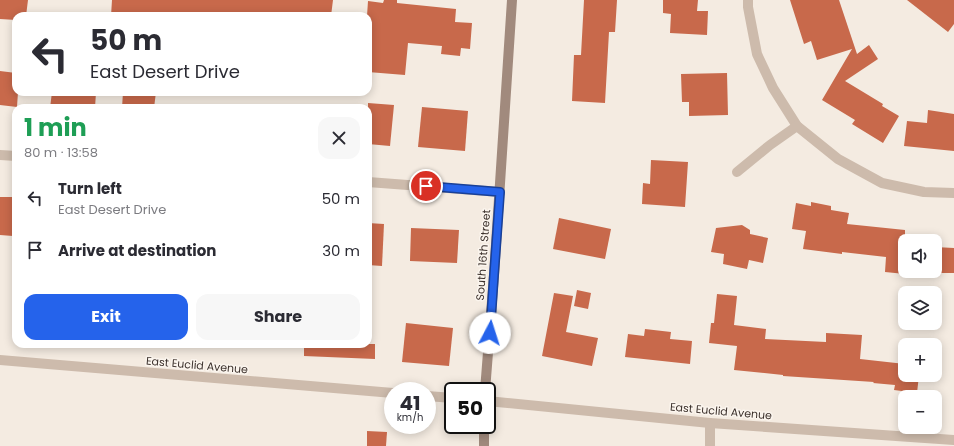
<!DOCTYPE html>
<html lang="en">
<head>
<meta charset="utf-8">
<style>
  body { margin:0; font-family:Poppins,sans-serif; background:#f7f7f7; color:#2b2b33; height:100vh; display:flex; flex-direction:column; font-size:15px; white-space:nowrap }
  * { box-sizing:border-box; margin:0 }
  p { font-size:13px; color:#7c7c81 }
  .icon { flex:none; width:22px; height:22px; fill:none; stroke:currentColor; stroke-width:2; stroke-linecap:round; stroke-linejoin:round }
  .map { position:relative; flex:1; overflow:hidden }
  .drawer { position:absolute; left:12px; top:104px; width:360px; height:244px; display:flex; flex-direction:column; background:#fff; border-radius:12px; box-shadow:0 2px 10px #0003 }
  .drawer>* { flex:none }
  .banner { position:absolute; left:12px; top:12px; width:360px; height:84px; border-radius:12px; box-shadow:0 2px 10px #0003; background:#fff; color:#2b2b33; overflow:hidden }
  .buttons { position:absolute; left:898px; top:234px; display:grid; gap:8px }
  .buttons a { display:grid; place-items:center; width:44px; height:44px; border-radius:8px; background:#fff; box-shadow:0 2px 10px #0003; font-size:20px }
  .speed { position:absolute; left:384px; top:382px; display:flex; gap:8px; font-size:20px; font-weight:700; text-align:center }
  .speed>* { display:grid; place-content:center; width:52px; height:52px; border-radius:50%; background:#fff; box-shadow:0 2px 10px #0003; line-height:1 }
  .speed small { font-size:10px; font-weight:400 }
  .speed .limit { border:2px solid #111; border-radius:6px; background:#fff; color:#111 }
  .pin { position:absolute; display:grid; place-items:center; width:34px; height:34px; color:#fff; margin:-17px; border:2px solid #fff; border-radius:50%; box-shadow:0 1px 4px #0007 }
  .me { position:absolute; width:44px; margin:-22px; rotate:5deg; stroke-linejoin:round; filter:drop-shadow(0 0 3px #0008) }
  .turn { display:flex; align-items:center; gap:14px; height:84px; padding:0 12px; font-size:18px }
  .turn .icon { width:52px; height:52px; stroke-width:2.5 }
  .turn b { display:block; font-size:28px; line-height:34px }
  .round { display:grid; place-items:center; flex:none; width:42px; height:42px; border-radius:12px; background:#f7f7f7 }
  .headline { display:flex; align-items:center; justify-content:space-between; height:68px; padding:0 12px }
  h1 { font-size:24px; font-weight:700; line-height:30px; color:#1e9e55 }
  .action { display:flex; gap:8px; margin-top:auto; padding:8px 12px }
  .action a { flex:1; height:46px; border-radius:12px; background:#2563eb; color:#fff; font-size:16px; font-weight:700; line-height:46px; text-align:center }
  .action a+a { background:#f7f7f7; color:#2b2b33 }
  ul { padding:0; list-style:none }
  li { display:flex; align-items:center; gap:12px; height:52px; padding:0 12px }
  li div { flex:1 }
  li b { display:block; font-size:15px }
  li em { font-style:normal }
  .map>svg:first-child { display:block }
</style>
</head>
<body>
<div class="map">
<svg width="954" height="446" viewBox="0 0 954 446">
  <rect width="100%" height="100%" fill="#f4ebe1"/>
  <!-- building -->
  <g fill="#c8694b">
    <polygon points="0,0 28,0 26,16 16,16 16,20 0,19"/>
    <polygon points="112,0 333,0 331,16 111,16"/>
    <polygon points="384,0 397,0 397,3 456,9 455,22 472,23 470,49 461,48 460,56 441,54 442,46 408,43 405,75 368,72 368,16 367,16 368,1 383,3"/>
    <polygon points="584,0 617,0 615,32 609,32 605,103 572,101 574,55 581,55"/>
    <polygon points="663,0 698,0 697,11 708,11 707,35 670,33 671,14 663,13"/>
    <polygon points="790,0 839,0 857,54 869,45 878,59 845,81 883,104 882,106 899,116 883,143 852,124 855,120 822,100 852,49 817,60 811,41 804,44"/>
    <polygon points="907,0 954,0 954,24 948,32"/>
    <polygon points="0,71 16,73 16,92 18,92 17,107 0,105"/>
    <polygon points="727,73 728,115 689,116 689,102 682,102 681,74"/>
    <polygon points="52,92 96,92 95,108 50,108"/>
    <polygon points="123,92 156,92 154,108 122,108"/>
    <polygon points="368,103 394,105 390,146 368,144"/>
    <polygon points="422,107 468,111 465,151 418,147"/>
    <polygon points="928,110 954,114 954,151 904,146 907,121 927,123"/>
    <polygon points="651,160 688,162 685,207 642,204 643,183 650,184"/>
    <polygon points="0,197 15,197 13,236 0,235"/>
    <polygon points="811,202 831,206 831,210 849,213 847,224 905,230 905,274 885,272 886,257 842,252 842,254 803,249 806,231 792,229 796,203 811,206"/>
    <polygon points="559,218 611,229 605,259 553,249"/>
    <polygon points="368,223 384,224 382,266 368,265"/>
    <polygon points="742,225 750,230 750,234 768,238 763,263 749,260 747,269 723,264 724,254 711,252 716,228"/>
    <polygon points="411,228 459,230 457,263 410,261"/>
    <polygon points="935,247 954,248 954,273 935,273"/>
    <polygon points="577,290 591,293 588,309 574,306"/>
    <polygon points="554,293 573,296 566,332 598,338 592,366 542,356"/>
    <polygon points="717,294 737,296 734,325 766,329 765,339 826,342 826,333 862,335 860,359 905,364 905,375 919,375 917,393 894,390 895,385 873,383 874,382 783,376 783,375 734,370 737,346 709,343 711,323 714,323"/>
    <polygon points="406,323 453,328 449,366 402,362"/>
    <polygon points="645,329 671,332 670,339 692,341 690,364 625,357 628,334 644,336"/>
    <polygon points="304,344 375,344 375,359 304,356"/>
    <polygon points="367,431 387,432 386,446 367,446"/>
  </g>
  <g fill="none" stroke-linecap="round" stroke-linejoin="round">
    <!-- street -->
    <g stroke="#cdbbac" stroke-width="10">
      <polyline points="748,0 748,7 757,54 773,88 797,126 838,159 882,183 924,192 954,193"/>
      <polyline points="0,155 16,156"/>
      <polyline points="737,172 770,145 797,126"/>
      <polyline points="368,182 500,192"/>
      <polyline points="0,360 393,393"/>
      <polyline points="427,396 453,398"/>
      <polyline points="487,401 710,423 954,440"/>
      <polyline points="710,446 710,423"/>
    </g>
    <!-- secondary -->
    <g stroke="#a18a7d" stroke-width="10">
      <polyline points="485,391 494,275 512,0"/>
      <polyline points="484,446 484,425"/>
    </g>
  </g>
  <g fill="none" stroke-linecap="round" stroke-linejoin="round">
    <!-- route casing -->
    <g stroke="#184099" stroke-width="10">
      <polyline id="route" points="426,186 500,192 494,275 490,333"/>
    </g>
    <!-- route -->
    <use href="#route" stroke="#2563eb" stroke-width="7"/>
  </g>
  <g text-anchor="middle" stroke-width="3" stroke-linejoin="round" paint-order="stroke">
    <!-- street labels -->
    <g font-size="11" fill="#3b302b" stroke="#fbf5ee">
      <text transform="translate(483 255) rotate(-86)" y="4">South 16th Street</text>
      <text transform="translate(197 365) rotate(5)" y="4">East Euclid Avenue</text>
      <text transform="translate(721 411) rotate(5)" y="4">East Euclid Avenue</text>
    </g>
  </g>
</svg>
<div class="buttons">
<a><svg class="icon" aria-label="sound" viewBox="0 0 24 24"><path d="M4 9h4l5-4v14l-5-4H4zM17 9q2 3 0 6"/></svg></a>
<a><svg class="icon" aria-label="layers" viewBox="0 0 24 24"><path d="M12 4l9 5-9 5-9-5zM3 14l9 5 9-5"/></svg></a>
<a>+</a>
<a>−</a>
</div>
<div class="speed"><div>41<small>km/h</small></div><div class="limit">50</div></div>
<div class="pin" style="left:426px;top:186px;background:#d93025"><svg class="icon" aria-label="arrive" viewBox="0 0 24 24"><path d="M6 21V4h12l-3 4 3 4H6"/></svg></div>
<svg class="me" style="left:490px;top:333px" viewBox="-20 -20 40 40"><circle r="19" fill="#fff"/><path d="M0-13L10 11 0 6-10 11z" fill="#2563eb"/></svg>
<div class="banner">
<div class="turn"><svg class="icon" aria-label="left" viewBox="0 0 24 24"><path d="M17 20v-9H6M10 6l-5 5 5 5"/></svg><div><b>50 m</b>East Desert Drive</div></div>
</div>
<section class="drawer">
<div class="headline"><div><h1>1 min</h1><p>80 m · 13:58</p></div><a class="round"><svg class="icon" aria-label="close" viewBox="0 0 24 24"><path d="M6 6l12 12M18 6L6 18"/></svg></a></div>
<ul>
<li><svg class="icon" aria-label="left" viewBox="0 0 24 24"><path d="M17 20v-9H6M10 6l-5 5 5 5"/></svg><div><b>Turn left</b><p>East Desert Drive</p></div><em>50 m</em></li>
<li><svg class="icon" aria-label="arrive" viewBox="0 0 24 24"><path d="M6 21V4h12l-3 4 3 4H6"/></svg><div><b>Arrive at destination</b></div><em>30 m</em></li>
</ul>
<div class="action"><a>Exit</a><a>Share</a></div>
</section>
</div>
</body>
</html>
